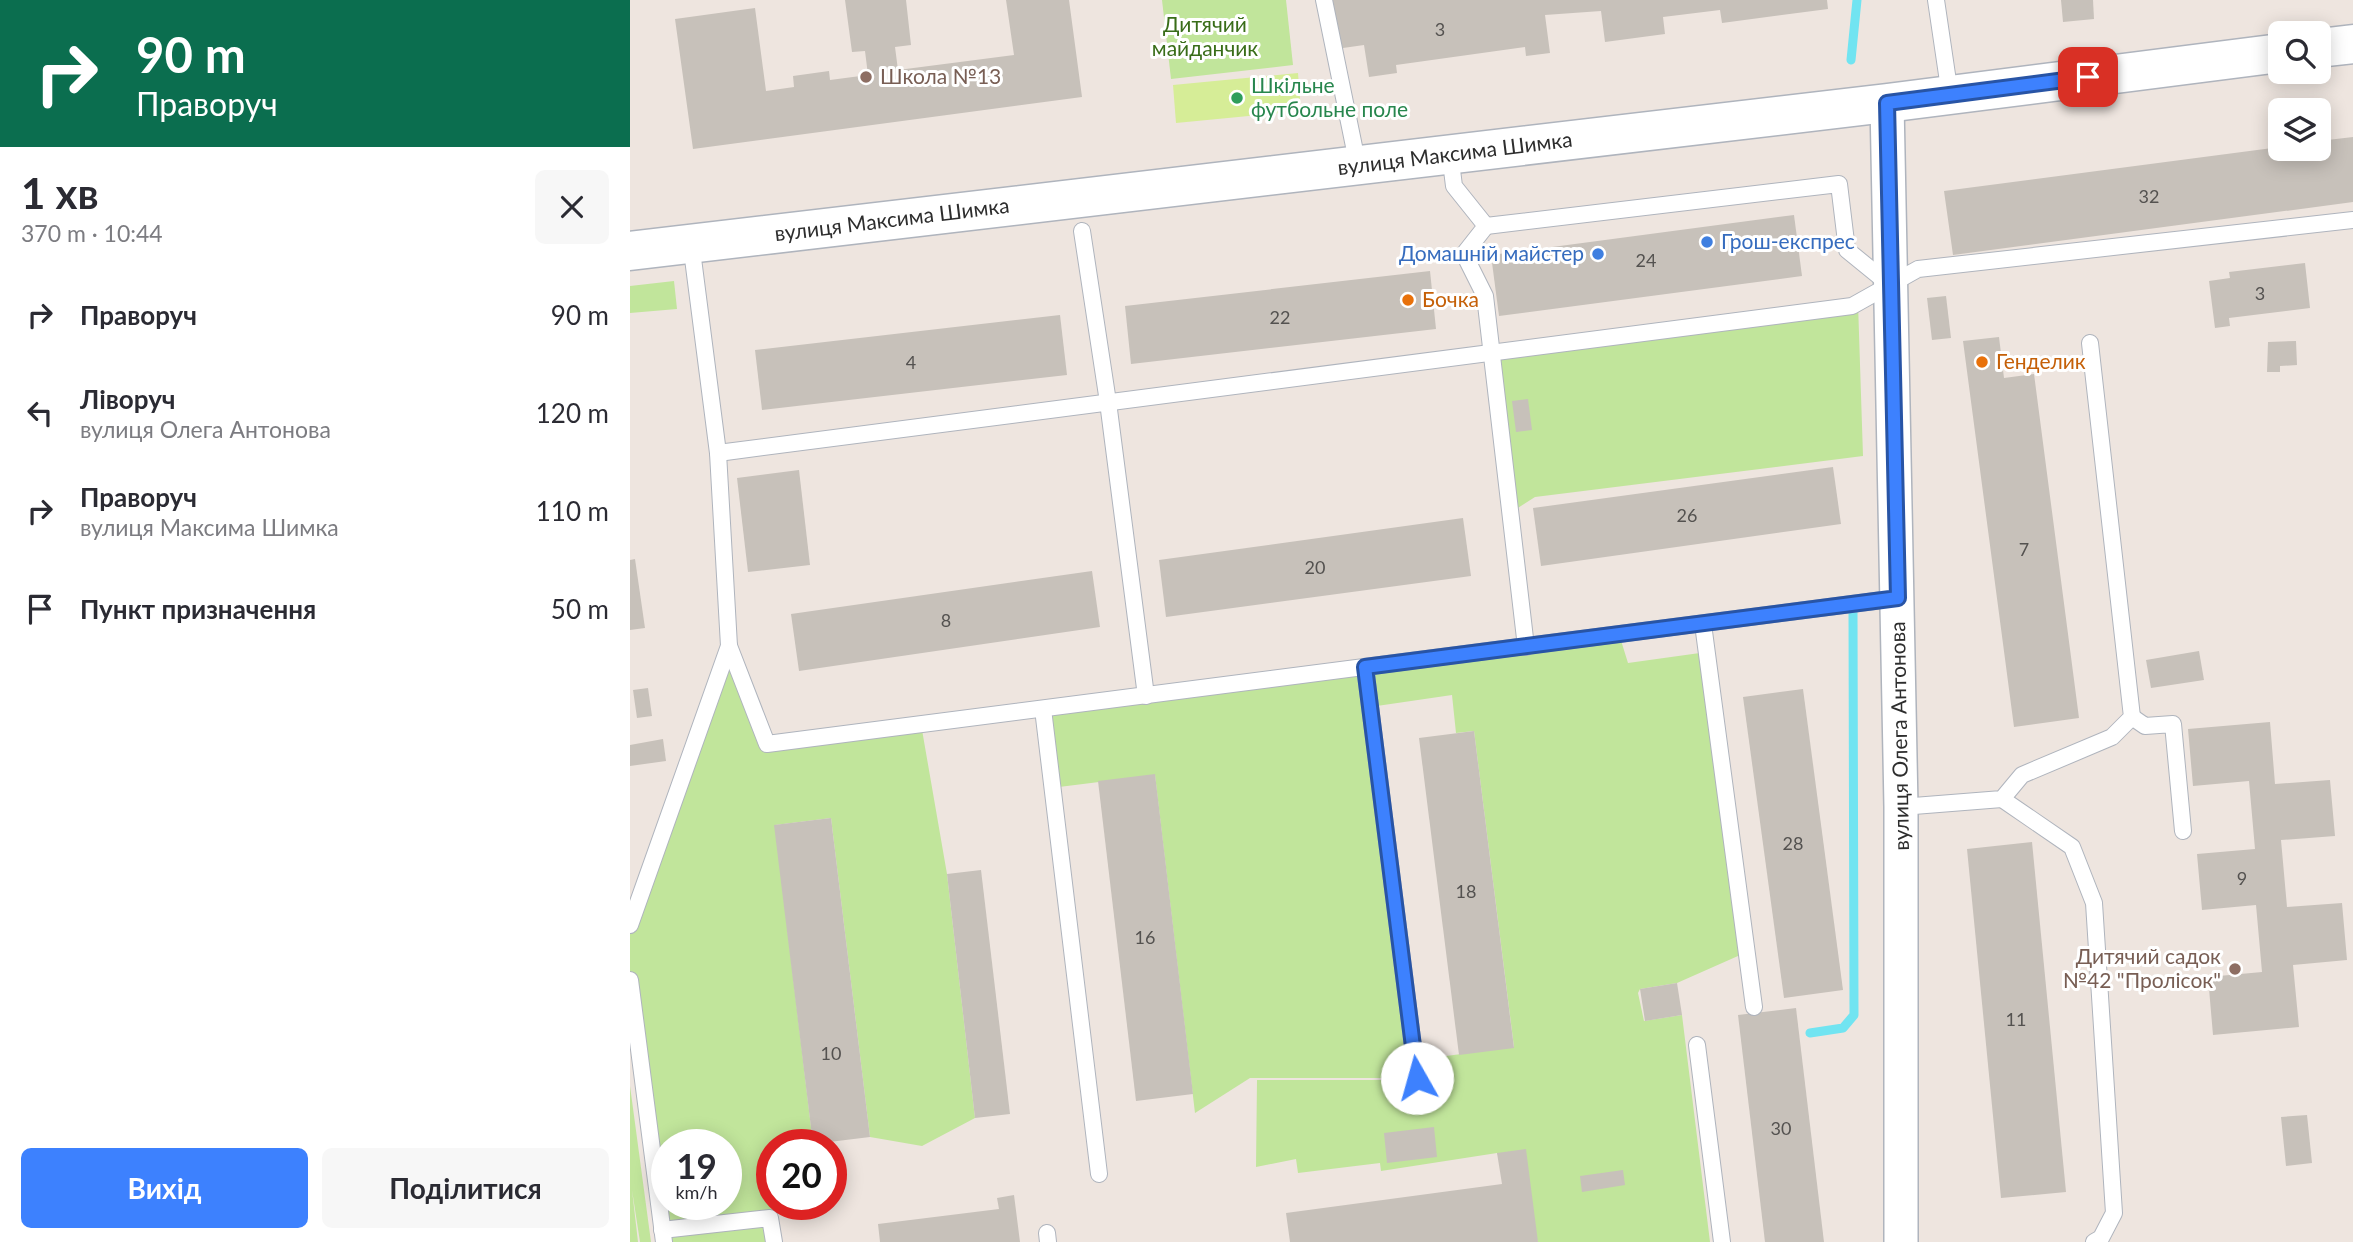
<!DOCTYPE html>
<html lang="uk">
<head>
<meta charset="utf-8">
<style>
  body { margin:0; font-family:Lato,sans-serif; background:#f7f7f7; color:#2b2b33; height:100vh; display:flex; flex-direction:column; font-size:26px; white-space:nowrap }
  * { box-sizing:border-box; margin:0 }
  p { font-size:23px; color:#7c7c81 }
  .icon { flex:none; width:38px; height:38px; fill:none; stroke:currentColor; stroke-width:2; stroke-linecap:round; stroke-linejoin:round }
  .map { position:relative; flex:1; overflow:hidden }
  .panel { display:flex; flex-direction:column; background:#fff; width:630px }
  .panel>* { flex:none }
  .hud { background:#0b6e4f; color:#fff; overflow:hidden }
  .fabs { position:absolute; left:1638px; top:21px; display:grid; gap:14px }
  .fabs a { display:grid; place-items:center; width:63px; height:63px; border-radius:10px; background:#fff; box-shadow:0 4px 18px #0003; font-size:35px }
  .speed { position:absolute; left:21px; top:1129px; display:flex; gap:14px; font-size:35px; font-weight:700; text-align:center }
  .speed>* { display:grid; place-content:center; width:91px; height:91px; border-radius:50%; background:#fff; box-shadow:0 4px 18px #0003; line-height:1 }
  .speed small { font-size:18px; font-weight:400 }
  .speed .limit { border:10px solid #d22; background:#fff; color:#111 }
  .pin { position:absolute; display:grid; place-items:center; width:60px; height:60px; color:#fff; margin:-30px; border-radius:14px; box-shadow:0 4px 10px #0006 }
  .me { position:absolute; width:77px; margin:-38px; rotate:353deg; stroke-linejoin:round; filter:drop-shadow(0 0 5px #0008) }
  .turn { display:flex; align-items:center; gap:24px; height:147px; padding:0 21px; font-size:32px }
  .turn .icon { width:91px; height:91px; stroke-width:2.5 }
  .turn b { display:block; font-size:49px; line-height:60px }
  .round { display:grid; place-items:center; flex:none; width:74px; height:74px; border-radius:10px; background:#f7f7f7 }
  .summary { display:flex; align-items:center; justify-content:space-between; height:119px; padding:0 21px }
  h1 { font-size:42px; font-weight:700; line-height:52px }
  .cta { display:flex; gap:14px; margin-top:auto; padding:14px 21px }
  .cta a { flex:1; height:80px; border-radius:10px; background:#3d81fe; color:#fff; font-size:28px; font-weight:700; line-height:80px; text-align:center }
  .cta a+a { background:#f7f7f7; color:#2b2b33 }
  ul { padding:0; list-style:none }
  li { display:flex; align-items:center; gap:21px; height:98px; padding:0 21px }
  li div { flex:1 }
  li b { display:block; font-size:26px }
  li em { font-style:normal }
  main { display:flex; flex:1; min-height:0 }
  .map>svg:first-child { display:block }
</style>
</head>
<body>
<main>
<section class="panel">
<div class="hud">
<div class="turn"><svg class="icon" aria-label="right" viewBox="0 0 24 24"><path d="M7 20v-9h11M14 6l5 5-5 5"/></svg><div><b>90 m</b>Праворуч</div></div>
</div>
<div class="summary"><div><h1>1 хв</h1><p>370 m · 10:44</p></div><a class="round"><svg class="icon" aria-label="close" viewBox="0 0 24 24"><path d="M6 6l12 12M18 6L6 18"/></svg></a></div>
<ul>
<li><svg class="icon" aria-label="right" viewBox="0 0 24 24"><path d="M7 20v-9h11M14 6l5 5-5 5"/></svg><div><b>Праворуч</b></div><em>90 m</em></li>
<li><svg class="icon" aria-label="left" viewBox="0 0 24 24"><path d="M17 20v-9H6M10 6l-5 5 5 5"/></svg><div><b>Ліворуч</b><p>вулиця Олега Антонова</p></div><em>120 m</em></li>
<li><svg class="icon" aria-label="right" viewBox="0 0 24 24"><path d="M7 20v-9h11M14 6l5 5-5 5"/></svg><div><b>Праворуч</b><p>вулиця Максима Шимка</p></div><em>110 m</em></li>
<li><svg class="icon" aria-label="arrive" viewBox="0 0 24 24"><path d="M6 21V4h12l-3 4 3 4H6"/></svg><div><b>Пункт призначення</b></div><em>50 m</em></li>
</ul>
<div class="cta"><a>Вихід</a><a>Поділитися</a></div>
</section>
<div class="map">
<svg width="1723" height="1242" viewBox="0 0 1723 1242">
  <rect width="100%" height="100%" fill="#eee5df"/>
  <!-- green -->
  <g fill="#c1e59b" fill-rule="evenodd">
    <polygon points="532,0 656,0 663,65 541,79"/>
    <polygon points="44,281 47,309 0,313 0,286"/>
    <polygon points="1228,303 1233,456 905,497 880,513 862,353"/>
    <polygon points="989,634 998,663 1077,652 1117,952 1047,983 1010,989 1008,993 1014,1021 1052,1015 1080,1242 908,1242 867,1153 751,1171 750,1163 668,1173 666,1159 626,1167 627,1080 788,1080 786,1060 884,1047 844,731 826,733 822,695 740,707 787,1078 620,1078 565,1113 525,775 421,788 413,709"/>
    <path d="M99 646 137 744 291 724 317 874 345 1118 292 1146 240 1137 201 818 145 825 183 1144H142V1204H148L140 1218 144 1242H34L0 980V925ZM37 1144H96V1204H37Z"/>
    <polygon points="0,1086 21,1242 10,1242 2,1190 8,1242 0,1242"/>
  </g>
  <!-- pitch -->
  <polygon fill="#d6ed97" points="668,73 671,111 546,123 543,85"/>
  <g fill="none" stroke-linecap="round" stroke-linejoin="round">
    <!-- stream -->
    <g stroke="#71e4f1" stroke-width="9">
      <polyline points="1221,60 1227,0"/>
      <polyline points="1180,1033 1213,1028 1224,1015 1223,611"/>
    </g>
  </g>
  <!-- building -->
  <g fill="#c7c1ba">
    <polygon points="215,0 276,0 281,45 265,47 268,70 384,55 376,0 439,0 452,97 63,149 45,19 125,8 136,91 164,87 163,76 199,71 200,80 238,75 235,51 222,52"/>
    <polygon points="700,0 1197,0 1198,9 1092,23 1090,10 1033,17 1035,34 975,42 971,11 915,15 920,53 896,56 895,47 766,65 767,73 739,77 734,45 706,49"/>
    <polygon points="1431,0 1463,0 1464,19 1433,22"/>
    <polygon points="1723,137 1723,202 1323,255 1314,191 1650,147 1689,149 1689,141"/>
    <polygon points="1164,215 1172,276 869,316 861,255"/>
    <polygon points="1675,263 1680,308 1599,318 1600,326 1585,328 1579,281 1600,278 1599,272"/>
    <polygon points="800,271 806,329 501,364 495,306"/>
    <polygon points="1316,296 1321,338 1302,340 1297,298"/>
    <polygon points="430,315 437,375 132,410 125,350"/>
    <polygon points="1369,337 1374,378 1404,374 1449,718 1384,727 1333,341"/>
    <polygon points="1666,341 1667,365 1650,366 1650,372 1637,372 1638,342"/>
    <polygon points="898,399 902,430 886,432 882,401"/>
    <polygon points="1203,467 1211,524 911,566 903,508"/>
    <polygon points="169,470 180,565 118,572 107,478"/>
    <polygon points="833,518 841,576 536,617 529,560"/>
    <polygon points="5,559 15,628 0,630 0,560"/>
    <polygon points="462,571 470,627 169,671 161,614"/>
    <polygon points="1569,651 1574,680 1521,688 1516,660"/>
    <polygon points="18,688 22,716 7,718 3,690"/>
    <polygon points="1173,689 1213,990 1154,998 1113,697"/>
    <polygon points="1640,722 1645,784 1700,780 1705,836 1651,840 1657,907 1712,903 1717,960 1663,965 1669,1027 1583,1035 1578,977 1632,972 1626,905 1572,910 1567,854 1625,849 1619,781 1563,786 1558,729"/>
    <polygon points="844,731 884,1048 829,1055 789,738"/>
    <polygon points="33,739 36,761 0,766 0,745"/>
    <polygon points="525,774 563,1094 506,1101 468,781"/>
    <polygon points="201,818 240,1137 183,1144 144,825"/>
    <polygon points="1402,842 1436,1192 1371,1198 1337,849"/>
    <polygon points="351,870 380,1114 345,1118 317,874"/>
    <polygon points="1047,983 1052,1015 1015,1021 1010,989"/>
    <polygon points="1166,1008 1194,1242 1135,1242 1108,1015"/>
    <polygon points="1677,1115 1682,1163 1656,1166 1651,1117"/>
    <polygon points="804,1127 807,1157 757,1163 754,1133"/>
    <polygon points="896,1149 908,1242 660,1242 656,1213 872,1184 867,1153"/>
    <polygon points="993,1170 995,1185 952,1192 950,1176"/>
    <polygon points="384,1195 390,1242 250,1242 248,1224 369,1209 367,1198"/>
  </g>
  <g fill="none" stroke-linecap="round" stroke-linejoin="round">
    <!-- lane casing -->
    <g stroke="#afb4bd" stroke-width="18">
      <g id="lane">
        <polyline points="694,0 728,166"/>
        <polyline points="1306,0 1320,95"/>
        <polyline points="820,154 824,186 856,226 834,254 855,296 896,647"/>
        <polyline points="856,226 1209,184 1217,250 1260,285"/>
        <polyline points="452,231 478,402 516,696"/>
        <polyline points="88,453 1222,306 1288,269 1723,220"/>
        <polyline points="1073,624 1124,1007"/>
        <polyline points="99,646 137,744 1268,598"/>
        <polyline points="735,667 787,1078"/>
        <polyline points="413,709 469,1174"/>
        <polyline points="1502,717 1515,726 1543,724 1553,831"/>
        <polyline points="1372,799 1442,847 1464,903 1484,1213 1471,1238 1464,1242"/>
        <polyline points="1271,807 1372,799 1392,775 1482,737 1502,717 1460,343"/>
        <polyline points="0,925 99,646 88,453 61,243"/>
        <polyline points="0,980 34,1242"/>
        <polyline points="1067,1045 1092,1242"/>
        <polyline points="32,1230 140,1218 144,1242"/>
        <polyline points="417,1233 418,1242"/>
      </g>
    </g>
    <!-- street casing -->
    <g stroke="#afb4bd" stroke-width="36">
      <polyline id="street" points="1257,103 1271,807 1271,1242"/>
    </g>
    <!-- secondary casing -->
    <g stroke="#afb4bd" stroke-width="41">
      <g id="secondary">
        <polyline points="1689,48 1723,44"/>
        <polyline points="0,251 1257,103 1650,53"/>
      </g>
    </g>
    <!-- lane -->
    <use href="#lane" stroke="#fff" stroke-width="16"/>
    <!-- street -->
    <use href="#street" stroke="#fff" stroke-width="33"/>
    <!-- secondary -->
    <use href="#secondary" stroke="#fff" stroke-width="38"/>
  </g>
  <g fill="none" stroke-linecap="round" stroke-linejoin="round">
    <!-- route casing -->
    <g stroke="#2854a5" stroke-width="18">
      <polyline id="route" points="787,1078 735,667 1268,598 1257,103 1458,77"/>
    </g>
    <!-- route -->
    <use href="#route" stroke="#3d81fe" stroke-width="12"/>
  </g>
  <!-- markers -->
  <g fill="#8d6e63" stroke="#fff" stroke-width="2.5">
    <circle cx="236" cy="77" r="7"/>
    <circle cx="1605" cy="969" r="7"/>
  </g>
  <circle fill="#2e9e5b" stroke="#fff" stroke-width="2.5" cx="607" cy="98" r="7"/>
  <g fill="#3f7fe0" stroke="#fff" stroke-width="2.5">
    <circle cx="1077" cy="242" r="7"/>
    <circle cx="968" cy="254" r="7"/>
  </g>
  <g fill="#e8710a" stroke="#fff" stroke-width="2.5">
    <circle cx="778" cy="300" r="7"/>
    <circle cx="1352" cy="362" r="7"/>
  </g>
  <g text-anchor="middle" stroke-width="6" stroke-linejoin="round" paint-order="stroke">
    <!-- number labels -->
    <g font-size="18" fill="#545250">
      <text x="810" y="36">3</text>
      <text x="1519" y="203">32</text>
      <text x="1016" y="267">24</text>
      <text x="1630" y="300">3</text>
      <text x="650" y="324">22</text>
      <text x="281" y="369">4</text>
      <text x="1057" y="522">26</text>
      <text x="1394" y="556">7</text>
      <text x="685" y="574">20</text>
      <text x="316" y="627">8</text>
      <text x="1163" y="850">28</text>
      <text x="1612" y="885">9</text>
      <text x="836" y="898">18</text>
      <text x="515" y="944">16</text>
      <text x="1386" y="1026">11</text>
      <text x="201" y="1060">10</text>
      <text x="1151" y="1135">30</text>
    </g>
    <!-- park labels -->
    <g font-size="21" fill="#396d19" stroke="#fff">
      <text x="575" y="32">Дитячий<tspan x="575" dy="24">майданчик</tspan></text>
    </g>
    <!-- education labels -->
    <g font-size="21" fill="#785e54" stroke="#fff" text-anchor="start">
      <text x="250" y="84">Школа №13</text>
      <text x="1591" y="964" text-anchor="end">Дитячий садок<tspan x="1591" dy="24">№42 "Пролісок"</tspan></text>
    </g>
    <!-- leisure labels -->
    <g font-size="21" fill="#27864d" stroke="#fff" text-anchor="start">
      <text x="621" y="93">Шкільне<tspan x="621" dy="24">футбольне поле</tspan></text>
    </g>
    <!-- street labels -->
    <g font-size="21" fill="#2d2d2d" stroke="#fff">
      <text transform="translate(825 154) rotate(-7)" y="7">вулиця Максима Шимка</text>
      <text transform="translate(262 220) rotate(-7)" y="7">вулиця Максима Шимка</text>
      <text transform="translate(1270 736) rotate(-91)" y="7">вулиця Олега Антонова</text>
    </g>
    <!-- shop labels -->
    <g font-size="21" fill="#366cbe" stroke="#fff" text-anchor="start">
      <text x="1091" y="249">Грош-експрес</text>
      <text x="954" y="261" text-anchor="end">Домашній майстер</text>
    </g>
    <!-- food labels -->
    <g font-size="21" fill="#c56008" stroke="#fff" text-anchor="start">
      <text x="792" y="307">Бочка</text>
      <text x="1366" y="369">Генделик</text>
    </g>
  </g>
</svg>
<div class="fabs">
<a><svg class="icon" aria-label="search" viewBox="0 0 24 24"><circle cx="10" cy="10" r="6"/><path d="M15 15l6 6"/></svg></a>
<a><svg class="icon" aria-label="layers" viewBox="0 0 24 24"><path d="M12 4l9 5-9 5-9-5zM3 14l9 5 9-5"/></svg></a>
</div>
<div class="speed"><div>19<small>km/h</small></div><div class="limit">20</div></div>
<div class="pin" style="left:1458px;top:77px;background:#d93025"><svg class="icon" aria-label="arrive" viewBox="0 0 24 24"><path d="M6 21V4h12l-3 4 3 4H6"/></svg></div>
<svg class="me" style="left:787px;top:1078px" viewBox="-20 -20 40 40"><circle r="19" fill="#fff"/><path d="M0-13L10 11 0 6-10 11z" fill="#3d81fe"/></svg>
</div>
</main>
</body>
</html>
